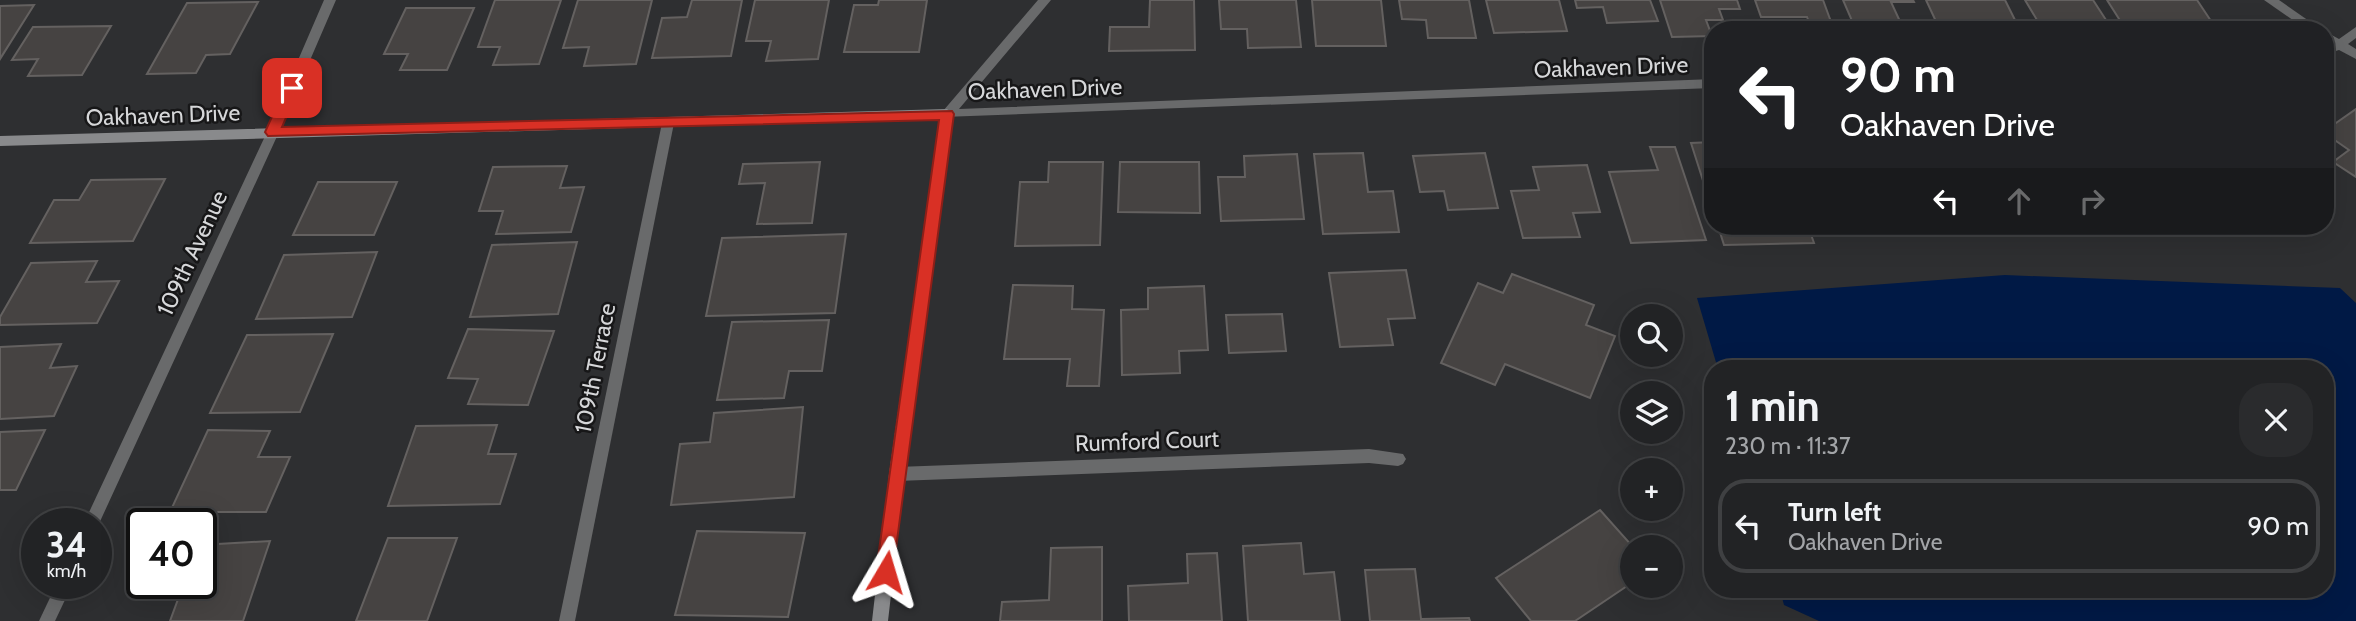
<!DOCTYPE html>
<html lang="en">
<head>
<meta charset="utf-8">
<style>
  body { margin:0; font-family:Cabin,sans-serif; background:#2a2b2d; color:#f1f3f6; height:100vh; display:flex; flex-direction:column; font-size:26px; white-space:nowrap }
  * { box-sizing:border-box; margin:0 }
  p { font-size:23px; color:#a2a4a7 }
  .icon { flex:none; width:38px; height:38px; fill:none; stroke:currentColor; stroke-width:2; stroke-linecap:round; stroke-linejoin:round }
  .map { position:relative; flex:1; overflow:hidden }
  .details { position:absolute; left:1704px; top:360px; width:630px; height:238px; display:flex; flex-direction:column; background:#222325; border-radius:28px; box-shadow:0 7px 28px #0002,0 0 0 2px #3f4042 }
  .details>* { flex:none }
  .hud { position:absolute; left:1704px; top:21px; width:630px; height:214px; border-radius:28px; box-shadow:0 7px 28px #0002,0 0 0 2px #3f4042; background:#202124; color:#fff; overflow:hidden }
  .buttons { position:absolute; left:1620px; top:304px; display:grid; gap:14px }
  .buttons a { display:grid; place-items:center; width:63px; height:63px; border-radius:50%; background:#222325; box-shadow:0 7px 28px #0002,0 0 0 2px #3f4042; font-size:35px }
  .speed { position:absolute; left:21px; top:508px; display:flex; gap:14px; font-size:35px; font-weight:700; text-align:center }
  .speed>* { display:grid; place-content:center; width:91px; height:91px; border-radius:50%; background:#222325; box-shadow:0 7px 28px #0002,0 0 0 2px #3f4042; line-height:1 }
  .speed small { font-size:18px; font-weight:400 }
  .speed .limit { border:4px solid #111; border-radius:10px; background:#fff; color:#111 }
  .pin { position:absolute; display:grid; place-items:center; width:60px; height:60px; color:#fff; margin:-30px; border-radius:14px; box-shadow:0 4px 10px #0006 }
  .me { position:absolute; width:77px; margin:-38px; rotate:7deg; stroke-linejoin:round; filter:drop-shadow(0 0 5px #0008) }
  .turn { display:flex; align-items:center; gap:24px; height:147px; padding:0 21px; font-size:32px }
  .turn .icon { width:91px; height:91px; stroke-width:2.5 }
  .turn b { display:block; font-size:49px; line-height:60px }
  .lanes { display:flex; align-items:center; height:66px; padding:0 21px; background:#0003; justify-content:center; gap:35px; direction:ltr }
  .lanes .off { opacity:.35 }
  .round { display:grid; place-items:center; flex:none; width:74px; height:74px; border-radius:28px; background:#2a2b2d }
  .overview { display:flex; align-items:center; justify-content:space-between; height:119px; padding:0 21px }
  h1 { font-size:42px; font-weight:700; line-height:52px }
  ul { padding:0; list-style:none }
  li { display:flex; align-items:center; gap:21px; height:94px; margin:0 14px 10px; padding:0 7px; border:4px solid #3f4042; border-radius:28px }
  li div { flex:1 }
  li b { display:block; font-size:26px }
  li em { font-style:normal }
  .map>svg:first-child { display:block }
</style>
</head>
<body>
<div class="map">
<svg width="2356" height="621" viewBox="0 0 2356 621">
  <rect width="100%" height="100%" fill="#2e2f31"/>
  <!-- water -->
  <polygon fill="#001945" points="2005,275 2340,288 2356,303 2356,621 1819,621 1784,605 1780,590 2326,590 2326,369 1718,369 1697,298"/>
  <!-- building -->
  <g fill="#464342" stroke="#646160" stroke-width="2">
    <polygon points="495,0 561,0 539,64 493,65 500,47 478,47"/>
    <polygon points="578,0 652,0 636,64 584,66 589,47 563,48"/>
    <polygon points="692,0 742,0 731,56 652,58 662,18 687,17"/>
    <polygon points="755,0 829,0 818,59 766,61 771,41 746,41"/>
    <polygon points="879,0 927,0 919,52 844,52 854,5 878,5"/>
    <polygon points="1150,0 1194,0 1195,50 1109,51 1110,27 1149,27"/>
    <polygon points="1219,0 1296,0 1301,47 1248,48 1247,29 1221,29"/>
    <polygon points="1312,0 1381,0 1386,46 1316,46"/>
    <polygon points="1399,0 1469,0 1476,38 1428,38 1426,20 1402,19"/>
    <polygon points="1486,0 1559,0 1567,31 1494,33"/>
    <polygon points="1575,0 1650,0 1658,21 1607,23 1603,7 1577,8"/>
    <polygon points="1660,0 1737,0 1740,9 1719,9 1723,20 1706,20 1712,36 1672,37"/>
    <polygon points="1755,0 1823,0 1834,30 1812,30 1807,17 1761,17"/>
    <polygon points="1843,0 1913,0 1914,2 1891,2 1904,30 1856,30"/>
    <polygon points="1926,0 2005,0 2020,30 1940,30"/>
    <polygon points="2025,0 2093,0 2108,23 2040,25"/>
    <polygon points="2107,0 2197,0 2211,21 2121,22"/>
    <polygon points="258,2 230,54 206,55 196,73 147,74 187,3"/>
    <polygon points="34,5 0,59 0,6"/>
    <polygon points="406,8 474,8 447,70 400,70 408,54 384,54"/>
    <polygon points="111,26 82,75 28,76 38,59 12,60 33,27"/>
    <polygon points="2356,109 2356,177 2333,162 2349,150 2326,134 2326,130"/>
    <polygon points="1713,142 1713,212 1691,143"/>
    <polygon points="1650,147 1675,147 1706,240 1631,243 1609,172 1658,170"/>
    <polygon points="1363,153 1368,192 1393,191 1399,232 1323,234 1314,154"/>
    <polygon points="1485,153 1498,208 1448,210 1444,191 1420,192 1413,156"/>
    <polygon points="1297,154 1304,219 1221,221 1218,177 1245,177 1244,156"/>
    <polygon points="820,162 812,223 757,224 765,183 739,184 743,164"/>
    <polygon points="1049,162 1103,162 1100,245 1015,246 1020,182 1048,182"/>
    <polygon points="1120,162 1199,162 1200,213 1118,212"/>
    <polygon points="1587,165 1600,212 1573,213 1580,237 1523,238 1511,191 1539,190 1533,167"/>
    <polygon points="567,166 560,188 584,187 571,232 496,234 503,211 479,211 493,167"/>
    <polygon points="165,179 133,241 30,243 54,200 79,200 91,180"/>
    <polygon points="318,182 397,182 374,235 293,235"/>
    <polygon points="1718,226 1808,226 1814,243 1724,245"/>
    <polygon points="1918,226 2000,226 2001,229 1919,228"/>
    <polygon points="846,234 835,313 706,316 722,238"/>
    <polygon points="577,242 558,314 470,317 492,245"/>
    <polygon points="377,252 352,317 256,319 284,255"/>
    <polygon points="97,261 86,282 119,281 97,323 0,325 0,317 31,263"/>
    <polygon points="1406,270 1415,318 1388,319 1393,345 1340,347 1329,273"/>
    <polygon points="1512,274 1594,305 1586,325 1615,336 1590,398 1505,364 1495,385 1441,363 1478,283 1503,293"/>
    <polygon points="1013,285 1073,286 1072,309 1104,310 1099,386 1067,386 1070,359 1004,359"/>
    <polygon points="1204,286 1208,350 1179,351 1180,373 1122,375 1121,310 1148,309 1148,288"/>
    <polygon points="1282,314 1286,351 1229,353 1226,315"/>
    <polygon points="829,320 822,371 789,371 784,398 717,400 732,322"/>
    <polygon points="468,329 554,331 528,405 468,404 478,379 448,378"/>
    <polygon points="333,334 300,412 210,413 247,335"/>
    <polygon points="61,344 50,368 77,366 54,416 0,419 0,347"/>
    <polygon points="803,407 794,497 671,505 680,444 710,442 714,413"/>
    <polygon points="497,425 488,454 516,454 500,504 388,506 416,426"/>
    <polygon points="45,430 16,490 0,490 0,432"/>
    <polygon points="208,430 270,431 258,457 290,457 266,512 170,512"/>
    <polygon points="1600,510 1634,548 1633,582 1575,621 1531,621 1496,578"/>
    <polygon points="697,531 805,533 788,617 675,615"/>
    <polygon points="388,538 457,538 427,621 356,621"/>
    <polygon points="270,541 243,621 170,621 184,583 201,583 201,545"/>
    <polygon points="1301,543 1304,574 1334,572 1340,621 1248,621 1243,546"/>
    <polygon points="1102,547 1102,621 1000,621 1002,602 1049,600 1051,548"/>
    <polygon points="1217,553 1222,621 1129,621 1128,586 1188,583 1187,554"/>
    <polygon points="1415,569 1421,619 1469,618 1470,621 1370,621 1365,570"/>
  </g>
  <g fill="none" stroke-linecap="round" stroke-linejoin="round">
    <!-- street -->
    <g fill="#696a6b" fill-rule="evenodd">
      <polygon points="324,0 336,0 279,132 97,528 96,523 84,523 267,132"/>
      <polygon points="1038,0 1051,0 959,109 1713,79 1713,88 943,117 941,114 943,111"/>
      <polygon points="2264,0 2279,0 2322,30 2307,30"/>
      <polygon points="2356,27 2356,38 2348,44 2356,49 2356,59 2339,50 2326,54 2326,45 2330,44 2326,42 2326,32 2339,39"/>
      <polygon points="668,118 674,123 575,621 559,621 662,123"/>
      <polygon points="1369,449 1403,454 1406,459 1403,464 1398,466 1369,463 897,481 892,479 889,474 892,469 897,467"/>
      <polygon points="57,583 73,583 55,621 39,621"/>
    </g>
    <!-- secondary -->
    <polygon fill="#898a8c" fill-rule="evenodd" points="947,109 953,114 905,474 888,621 872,621 889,474 940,119 0,146 0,136"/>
  </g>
  <!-- route -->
  <polygon fill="#d93025" stroke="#8d1f18" stroke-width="2" points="292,83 299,88 282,127 952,111 954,114 892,578 886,580 879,578 876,572 939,120 268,136 265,132 285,88"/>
  <g text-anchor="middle" stroke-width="5" stroke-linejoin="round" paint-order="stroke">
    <!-- street labels -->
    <g font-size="23" fill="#d6d7d9" stroke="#171718">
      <text transform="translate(1611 67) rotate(-2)" y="8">Oakhaven Drive</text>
      <text transform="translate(1045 89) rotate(-2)" y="8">Oakhaven Drive</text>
      <text transform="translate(163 115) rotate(-2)" y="8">Oakhaven Drive</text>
      <text transform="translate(192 253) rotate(-65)" y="8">109th Avenue</text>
      <text transform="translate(595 368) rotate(-79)" y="8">109th Terrace</text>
      <text transform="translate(1147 441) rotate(-2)" y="8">Rumford Court</text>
    </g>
  </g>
</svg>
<div class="buttons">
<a><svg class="icon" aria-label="search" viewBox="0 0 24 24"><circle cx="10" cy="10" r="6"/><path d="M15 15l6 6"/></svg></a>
<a><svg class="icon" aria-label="layers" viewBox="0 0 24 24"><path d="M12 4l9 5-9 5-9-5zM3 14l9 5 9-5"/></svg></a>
<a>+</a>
<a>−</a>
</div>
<div class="speed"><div>34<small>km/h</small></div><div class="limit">40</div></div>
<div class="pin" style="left:292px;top:88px;background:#d93025"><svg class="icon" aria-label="arrive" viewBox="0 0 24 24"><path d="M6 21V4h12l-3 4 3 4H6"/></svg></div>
<svg class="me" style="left:886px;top:572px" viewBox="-20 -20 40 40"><path d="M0-17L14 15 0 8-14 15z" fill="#d93025" stroke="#fff" stroke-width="4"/></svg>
<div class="hud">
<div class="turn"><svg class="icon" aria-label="left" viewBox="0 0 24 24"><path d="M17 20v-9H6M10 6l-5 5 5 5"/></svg><div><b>90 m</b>Oakhaven Drive</div></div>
<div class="lanes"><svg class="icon" aria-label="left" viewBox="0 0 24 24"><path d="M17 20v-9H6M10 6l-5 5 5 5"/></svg><svg class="icon off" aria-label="ahead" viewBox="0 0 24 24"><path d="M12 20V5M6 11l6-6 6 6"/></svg><svg class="icon off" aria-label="right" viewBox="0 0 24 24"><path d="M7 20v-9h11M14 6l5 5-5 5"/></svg></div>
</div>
<section class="details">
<div class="overview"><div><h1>1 min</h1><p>230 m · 11:37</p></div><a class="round"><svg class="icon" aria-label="close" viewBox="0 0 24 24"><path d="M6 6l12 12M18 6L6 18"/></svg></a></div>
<ul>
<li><svg class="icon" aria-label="left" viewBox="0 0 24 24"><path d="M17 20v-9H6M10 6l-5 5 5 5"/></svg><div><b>Turn left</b><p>Oakhaven Drive</p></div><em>90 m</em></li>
</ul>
</section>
</div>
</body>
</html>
